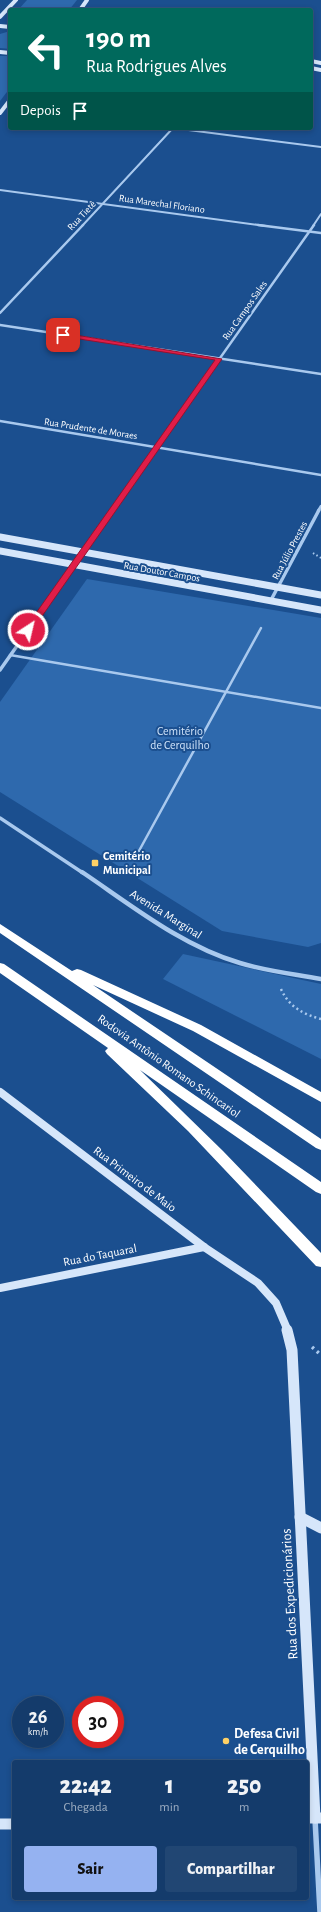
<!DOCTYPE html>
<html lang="pt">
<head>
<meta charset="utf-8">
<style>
  body { margin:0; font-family:"Alegreya Sans",sans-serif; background:#214673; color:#f1f3f6; height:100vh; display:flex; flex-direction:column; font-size:15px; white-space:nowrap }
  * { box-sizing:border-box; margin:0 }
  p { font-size:13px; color:#9dadc1 }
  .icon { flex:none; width:22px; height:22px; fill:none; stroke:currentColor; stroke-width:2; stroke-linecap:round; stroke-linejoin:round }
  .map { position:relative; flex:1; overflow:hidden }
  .drawer { position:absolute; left:12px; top:1760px; width:297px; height:140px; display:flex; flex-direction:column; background:#143b6b; border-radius:4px; box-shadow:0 2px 6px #0003,0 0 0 1px #33557e }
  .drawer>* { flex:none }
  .hud { position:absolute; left:8px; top:8px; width:305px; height:122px; border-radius:4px; box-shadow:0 2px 6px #0003,0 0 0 1px #33557e; background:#00695c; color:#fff; overflow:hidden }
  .speed { position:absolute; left:12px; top:1696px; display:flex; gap:8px; font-size:20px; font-weight:700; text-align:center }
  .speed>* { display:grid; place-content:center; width:52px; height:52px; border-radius:50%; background:#143b6b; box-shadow:0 2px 6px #0003,0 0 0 1px #33557e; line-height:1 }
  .speed small { font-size:10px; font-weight:400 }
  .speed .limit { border:6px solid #d22; background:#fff; color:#111 }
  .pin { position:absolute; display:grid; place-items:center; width:34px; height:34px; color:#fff; margin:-17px; border-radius:8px; box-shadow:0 2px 6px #0006 }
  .me { position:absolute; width:44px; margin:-22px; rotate:35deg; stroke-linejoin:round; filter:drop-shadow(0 0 3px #0008) }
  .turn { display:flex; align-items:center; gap:14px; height:84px; padding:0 12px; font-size:18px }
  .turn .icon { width:52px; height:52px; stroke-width:2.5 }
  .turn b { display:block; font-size:28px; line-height:34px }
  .then { display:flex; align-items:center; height:38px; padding:0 12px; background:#0003; gap:8px; font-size:15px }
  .eta { display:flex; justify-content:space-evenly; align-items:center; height:68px; text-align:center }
  .eta b { font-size:24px; font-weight:800; line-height:28px }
  .primary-button { display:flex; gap:8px; margin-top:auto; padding:8px 12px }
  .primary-button a { flex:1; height:46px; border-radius:4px; background:#95b2f1; color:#111; font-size:16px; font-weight:800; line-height:46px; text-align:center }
  .primary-button a+a { background:#214673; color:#f1f3f6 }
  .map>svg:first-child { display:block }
</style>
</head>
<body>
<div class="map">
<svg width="321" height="1912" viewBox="0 0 321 1912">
  <rect width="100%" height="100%" fill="#1b4f8f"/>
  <!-- green -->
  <g fill="#2e69ad">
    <polygon points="27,0 77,0 69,10 18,10"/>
    <polygon points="10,31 10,49 0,48 0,34"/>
    <polygon points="0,56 10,56 10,88 0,101"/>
    <polygon points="87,579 321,618 321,943 308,947 222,931 0,792 0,702"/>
    <polygon points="183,954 321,984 321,1059 163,979"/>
  </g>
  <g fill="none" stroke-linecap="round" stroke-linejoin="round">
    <!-- path-far2 -->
    <polyline stroke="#a9c9ee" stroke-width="2" stroke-dasharray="1.5 2.5" stroke-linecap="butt" points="313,553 321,558"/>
    <!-- path-far1 -->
    <path stroke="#a9c9ee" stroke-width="2.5" stroke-dasharray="2 3" stroke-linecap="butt" d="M281 989C289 1007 303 1014 321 1019"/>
    <!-- path -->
    <polyline stroke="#a9c9ee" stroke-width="3.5" stroke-dasharray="2.5 4" stroke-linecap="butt" points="312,1347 321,1355"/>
    <!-- lane -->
    <g stroke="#a9c9ee" stroke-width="2.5">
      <polyline points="10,655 321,708"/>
      <polyline points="134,860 261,628"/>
    </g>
    <!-- street-far4 -->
    <g stroke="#a9c9ee" stroke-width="2">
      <polyline points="173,128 321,147"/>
      <polyline points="0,190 266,226"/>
      <polyline points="82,226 173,128"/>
      <polyline points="313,226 321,214"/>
    </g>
    <!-- street-far3 -->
    <g stroke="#a9c9ee" stroke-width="2.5">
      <polyline points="258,225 321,233"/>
      <polyline points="0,313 83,225"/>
      <polyline points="0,325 321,374"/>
      <polyline points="0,421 321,475"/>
      <polyline points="112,511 314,225"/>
      <polyline points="318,511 321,506"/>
    </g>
    <!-- street-far2 -->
    <g stroke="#a9c9ee" stroke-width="3.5">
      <polyline points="271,600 319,510"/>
      <polyline points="0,670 113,510"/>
      <polyline points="0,818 83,873"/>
    </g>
    <!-- street-far1 -->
    <path stroke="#a9c9ee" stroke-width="4.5" d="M82 872C131 905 182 946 240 963 266 971 294 974 321 979"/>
    <!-- street -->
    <polyline stroke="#a9c9ee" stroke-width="5.5" points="315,1819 320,1912"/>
    <!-- secondary-far3 -->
    <g stroke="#d6e6fa" stroke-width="4">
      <polyline points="80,10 87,0"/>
      <polyline points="0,17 16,0"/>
      <polyline points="0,26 10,27"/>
      <polyline points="0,52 10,53"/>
      <polyline points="311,61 321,63"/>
      <polyline points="311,68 321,70"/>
      <polyline points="0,113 10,100"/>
    </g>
    <!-- secondary-far2 -->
    <g stroke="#d6e6fa" stroke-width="7">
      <polyline points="0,537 321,595"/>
      <polyline points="0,551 321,610"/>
    </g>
    <!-- secondary-far1 -->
    <g stroke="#d6e6fa" stroke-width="8">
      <polyline points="0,1092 204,1247 258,1283 276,1303 288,1331"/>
      <polyline points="0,1288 204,1247"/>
    </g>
    <!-- secondary -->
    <g stroke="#d6e6fa" stroke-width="11">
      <polyline points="287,1330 292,1350 315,1818"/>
      <polyline points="300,1517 321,1528"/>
      <polyline points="307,1818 321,1818"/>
      <polyline points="0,1824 14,1824"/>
    </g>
    <!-- highway -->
    <g fill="#fff" fill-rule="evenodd">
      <polygon points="0,924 72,971 77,969 81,970 201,1025 321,1092 321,1102 193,1031 93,985 321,1139 321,1150 316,1148 0,933"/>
      <polygon points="0,963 4,964 321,1182 321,1194 316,1192 140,1070 223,1151 321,1253 321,1267 316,1266 188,1131 107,1054 105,1051 108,1048 0,973"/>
    </g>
  </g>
  <!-- route -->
  <polygon fill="#e11d48" stroke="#92132f" points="63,333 222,359 31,632 28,632 24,630 215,360 60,336 60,334"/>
  <!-- markers -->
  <g fill="#ffd166" stroke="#1b4f8f" stroke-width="1.5">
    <rect x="91" y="859" width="8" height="8" rx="2"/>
    <circle cx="226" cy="1741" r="4"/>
  </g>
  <g text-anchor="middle" stroke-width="4" stroke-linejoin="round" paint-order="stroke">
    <!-- far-street labels -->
    <g font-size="10" fill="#fff" stroke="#1b4f8f">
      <text transform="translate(162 203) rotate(8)" y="4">Rua Marechal Floriano</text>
      <text transform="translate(81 215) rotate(-47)" y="4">Rua Tietê</text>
      <text transform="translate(244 310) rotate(-55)" y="4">Rua Campos Sales</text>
      <text transform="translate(91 428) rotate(9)" y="4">Rua Prudente de Moraes</text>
      <text transform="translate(289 550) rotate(-62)" y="4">Rua Júlio Prestes</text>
      <text transform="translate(162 571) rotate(10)" y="4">Rua Doutor Campos</text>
    </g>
    <!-- park labels -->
    <g font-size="12" fill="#cfe3fa" stroke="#1b4f8f">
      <text x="180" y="735">Cemitério<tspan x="180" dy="14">de Cerquilho</tspan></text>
    </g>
    <!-- poi labels -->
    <g font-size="12" font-weight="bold" fill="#fff" stroke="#1b4f8f" text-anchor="start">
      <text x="103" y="860">Cemitério<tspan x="103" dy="14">Municipal</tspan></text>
    </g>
    <!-- street labels -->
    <g font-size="12" fill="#fff" stroke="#1b4f8f">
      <text transform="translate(166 914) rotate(32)" y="4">Avenida Marginal</text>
      <text transform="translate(169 1066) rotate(35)" y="4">Rodovia Antônio Romano Schincariol</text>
      <text transform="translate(135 1179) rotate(37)" y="4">Rua Primeiro de Maio</text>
      <text transform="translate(100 1255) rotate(-11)" y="4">Rua do Taquaral</text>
    </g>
    <!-- near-street labels -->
    <g font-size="14" fill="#fff" stroke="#1b4f8f">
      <text transform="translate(289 1594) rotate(-93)" y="5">Rua dos Expedicionários</text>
    </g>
    <!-- near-poi labels -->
    <g font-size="14" font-weight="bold" fill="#fff" stroke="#1b4f8f" text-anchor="start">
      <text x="234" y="1738">Defesa Civil<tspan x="234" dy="16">de Cerquilho</tspan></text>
    </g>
  </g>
</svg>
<div class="speed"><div>26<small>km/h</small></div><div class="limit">30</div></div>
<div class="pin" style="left:63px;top:335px;background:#d93025"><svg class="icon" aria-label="arrive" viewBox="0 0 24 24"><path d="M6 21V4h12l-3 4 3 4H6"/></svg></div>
<svg class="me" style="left:28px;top:630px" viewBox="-20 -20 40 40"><circle r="17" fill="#e11d48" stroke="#fff" stroke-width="3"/><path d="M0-11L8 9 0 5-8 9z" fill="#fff"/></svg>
<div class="hud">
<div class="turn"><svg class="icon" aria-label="left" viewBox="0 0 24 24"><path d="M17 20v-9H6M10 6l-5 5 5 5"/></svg><div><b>190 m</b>Rua Rodrigues Alves</div></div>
<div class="then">Depois<svg class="icon" aria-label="arrive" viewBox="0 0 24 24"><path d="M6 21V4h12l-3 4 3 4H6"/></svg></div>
</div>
<section class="drawer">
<div class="eta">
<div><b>22:42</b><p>Chegada</p></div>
<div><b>1</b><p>min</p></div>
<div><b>250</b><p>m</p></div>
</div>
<div class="primary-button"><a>Sair</a><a>Compartilhar</a></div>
</section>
</div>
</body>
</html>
